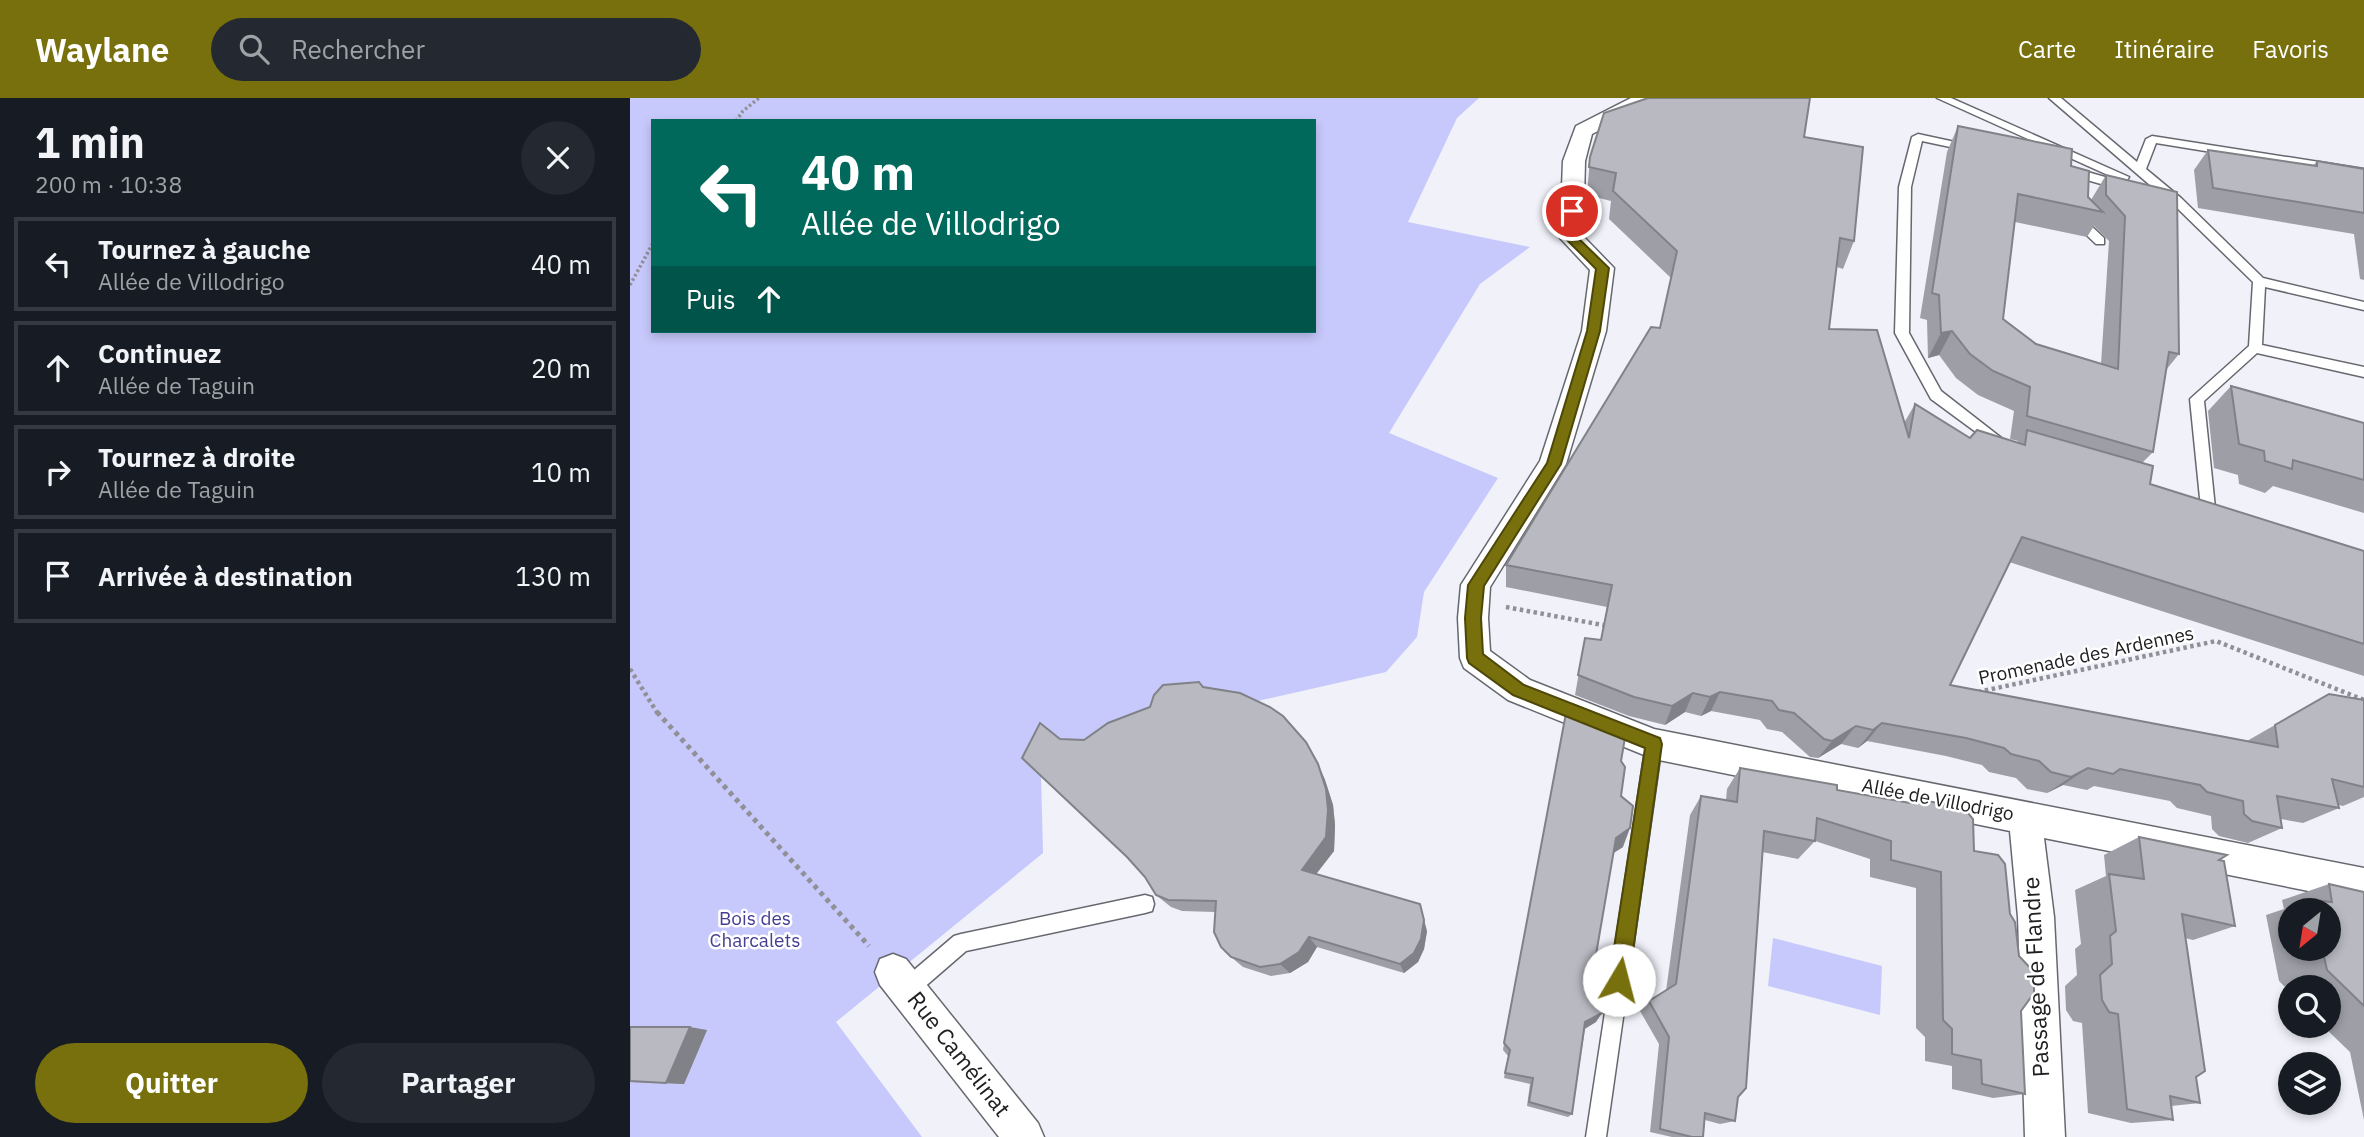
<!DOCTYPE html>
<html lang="fr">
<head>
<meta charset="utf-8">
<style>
  body { margin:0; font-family:"IBM Plex Sans",sans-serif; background:#242831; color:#f1f3f6; height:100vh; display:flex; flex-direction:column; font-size:26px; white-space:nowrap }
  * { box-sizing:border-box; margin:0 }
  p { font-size:23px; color:#9ea1a6 }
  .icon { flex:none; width:38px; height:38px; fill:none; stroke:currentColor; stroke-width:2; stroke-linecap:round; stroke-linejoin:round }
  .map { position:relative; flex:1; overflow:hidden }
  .details { display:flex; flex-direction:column; background:#171b24; width:630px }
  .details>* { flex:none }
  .guide { position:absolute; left:21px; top:21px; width:665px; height:214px; border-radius:0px; box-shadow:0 4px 10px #0003; background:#00695c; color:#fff; overflow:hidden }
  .needle { width:46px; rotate:210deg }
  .buttons { position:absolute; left:1648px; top:800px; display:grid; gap:14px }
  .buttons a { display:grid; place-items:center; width:63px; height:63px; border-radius:50%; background:#171b24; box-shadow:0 4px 10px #0003; font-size:35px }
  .pin { position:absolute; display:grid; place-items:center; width:60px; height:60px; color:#fff; margin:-30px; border:4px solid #fff; border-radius:50%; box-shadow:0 2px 7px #0007 }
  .me { position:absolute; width:77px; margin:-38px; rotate:8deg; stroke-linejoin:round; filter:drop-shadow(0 0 5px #0008) }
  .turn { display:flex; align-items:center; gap:24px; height:147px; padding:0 35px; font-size:32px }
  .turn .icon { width:91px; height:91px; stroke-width:2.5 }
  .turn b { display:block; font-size:49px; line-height:60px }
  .then { display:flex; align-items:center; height:66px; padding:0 35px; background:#0003; gap:14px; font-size:26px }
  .round { display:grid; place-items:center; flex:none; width:74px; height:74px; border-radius:37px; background:#242831 }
  .summary { display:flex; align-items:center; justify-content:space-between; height:119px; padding:0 35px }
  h1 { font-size:42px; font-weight:700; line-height:52px }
  .primary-button { display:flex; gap:14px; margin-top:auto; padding:14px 35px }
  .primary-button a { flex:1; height:80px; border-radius:42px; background:#786f0d; color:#fff; font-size:28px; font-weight:700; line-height:80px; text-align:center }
  .primary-button a+a { background:#242831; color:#f1f3f6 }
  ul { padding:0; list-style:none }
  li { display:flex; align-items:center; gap:21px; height:94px; margin:0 14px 10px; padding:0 21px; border:4px solid #363941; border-radius:0px }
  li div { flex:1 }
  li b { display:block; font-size:26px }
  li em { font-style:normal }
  header { display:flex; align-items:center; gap:42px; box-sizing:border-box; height:98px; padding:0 35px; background:#786f0d; color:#fff }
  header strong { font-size:33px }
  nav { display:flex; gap:38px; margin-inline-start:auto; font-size:24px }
  .search { width:490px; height:63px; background:#242831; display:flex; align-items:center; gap:18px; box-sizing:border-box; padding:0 24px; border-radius:38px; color:#9ea1a6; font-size:26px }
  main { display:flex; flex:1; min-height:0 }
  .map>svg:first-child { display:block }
</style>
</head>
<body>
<header>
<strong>Waylane</strong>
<div class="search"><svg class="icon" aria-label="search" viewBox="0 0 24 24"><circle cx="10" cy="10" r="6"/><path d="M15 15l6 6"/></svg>Rechercher</div>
<nav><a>Carte</a><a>Itinéraire</a><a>Favoris</a></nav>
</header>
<main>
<section class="details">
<div class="summary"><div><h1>1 min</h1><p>200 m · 10:38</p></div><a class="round"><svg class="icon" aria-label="close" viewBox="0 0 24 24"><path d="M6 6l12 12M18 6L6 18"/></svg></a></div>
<ul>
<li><svg class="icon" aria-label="left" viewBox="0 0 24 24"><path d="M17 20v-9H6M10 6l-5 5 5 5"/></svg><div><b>Tournez à gauche</b><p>Allée de Villodrigo</p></div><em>40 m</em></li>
<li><svg class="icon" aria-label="ahead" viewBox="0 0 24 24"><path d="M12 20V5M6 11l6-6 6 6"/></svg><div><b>Continuez</b><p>Allée de Taguin</p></div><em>20 m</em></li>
<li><svg class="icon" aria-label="right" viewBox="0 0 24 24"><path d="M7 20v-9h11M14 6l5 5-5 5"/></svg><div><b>Tournez à droite</b><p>Allée de Taguin</p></div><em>10 m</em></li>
<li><svg class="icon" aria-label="arrive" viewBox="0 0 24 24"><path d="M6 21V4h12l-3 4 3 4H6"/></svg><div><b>Arrivée à destination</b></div><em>130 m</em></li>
</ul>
<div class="primary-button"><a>Quitter</a><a>Partager</a></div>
</section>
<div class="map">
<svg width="1734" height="1039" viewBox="0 0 1734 1039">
  <rect width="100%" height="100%" fill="#f0f1f9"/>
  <!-- green -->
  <g fill="#c7c9fc" fill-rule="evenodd">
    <path d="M0 0H849L827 20 778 124 900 149 850 186 759 335 868 380 794 494 787 539 756 574 601 609 411 677 413 755 206 924 292 1039H0ZM23 23H684V233H23Z"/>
    <polygon points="1143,840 1252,868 1250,917 1138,888"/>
  </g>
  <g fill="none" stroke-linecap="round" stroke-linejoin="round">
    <!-- service casing -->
    <g stroke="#67686f" stroke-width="3">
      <g id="service">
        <polygon points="1307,0 1321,0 1499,79 1497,82 1489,82"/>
        <polygon points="1419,0 1431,0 1507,64 1516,41 1522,38 1734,71 1734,79 1526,45 1516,71 1551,100 1633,180 1734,204 1734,212 1635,189 1632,247 1734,269 1734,279 1627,255 1574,303 1585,410 1583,414 1578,416 1571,410 1560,301 1619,248 1623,184 1543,106 1523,100 1523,94 1528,94"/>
        <polygon points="1288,36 1339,47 1345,50 1339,53 1292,43 1281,89 1279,235 1311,293 1374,342 1376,346 1369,351 1301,301 1265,235 1269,89 1282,39"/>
        <polygon points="1440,69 1496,85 1498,88 1492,92 1436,76 1434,73"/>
        <polygon points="1451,114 1455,115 1457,124 1474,140 1474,146 1466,146 1447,128 1445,118"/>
        <polygon points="1024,638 1030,640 1032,646 976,1039 956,1039 1016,646 1018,640"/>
        <polygon points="515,797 522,799 524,806 522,813 515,815 336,853 284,898 277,901 270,898 267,891 270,884 324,838 331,836"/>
      </g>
    </g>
    <!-- minor casing -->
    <g stroke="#67686f" stroke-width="3">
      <g id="minor">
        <polygon points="1001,0 1027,0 1024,4 962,36 955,63 953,138 984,170 976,233 936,366 860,489 858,520 860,553 900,582 1024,631 1734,770 1734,804 1414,740 1424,819 1435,1039 1395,1039 1388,819 1380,733 1024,661 878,602 834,570 830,560 828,520 831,487 910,363 952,233 960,172 930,140 933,63 946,28"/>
        <polygon points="263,856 276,861 408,1025 414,1039 369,1039 250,887 245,874 250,861"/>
      </g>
    </g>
    <!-- path-far2 -->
    <g stroke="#909096" stroke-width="3.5" stroke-dasharray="2.5 2.5" stroke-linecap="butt">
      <polyline points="106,23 113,13 129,0"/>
      <polyline points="0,187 23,145"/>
    </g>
    <!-- path-far1 -->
    <g stroke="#909096" stroke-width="4.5" stroke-dasharray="3.5 3.5" stroke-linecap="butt">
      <polyline points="876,509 978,528"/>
      <polyline points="0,571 28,616"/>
      <polyline points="1348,594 1586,543 1734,602"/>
    </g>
    <!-- path -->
    <polyline stroke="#909096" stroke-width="5" stroke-dasharray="4.5 4.5" stroke-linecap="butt" points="27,614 239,848"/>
    <!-- service -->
    <use href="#service" fill="#fff" fill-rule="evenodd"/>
    <!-- minor -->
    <use href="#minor" fill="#fff" fill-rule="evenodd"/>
  </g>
  <!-- wall -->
  <g fill="#9e9fa6" fill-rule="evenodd">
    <path d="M1328 28 1441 68 1458 99 1461 102 1476 77 1547 94 1549 256 1536 272 1523 354 1512 365 1520 386 1734 453V578L1379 464 1320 587 1617 643 1699 596 1734 602V699L1713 708 1709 707V710L1673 725 1651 721 1652 730 1618 745 1589 738 1582 731 1581 718 1547 710 1540 703 1464 688 1457 692 1433 687 1417 695 1397 691 1386 680 1359 674 1352 667 1316 658 1237 643 1228 650 1211 646 1188 660 1180 659 1152 634 1137 631 1130 622 1081 613 1071 618 1055 614 1035 627 999 618 945 597 955 540 971 542 977 509 876 489V467L1030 230 1041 180 979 121 981 103 957 97 960 59 1174 39 1224 143 1213 171 1207 169 1199 231 1274 325 1285 306 1340 340 1388 344V343L1380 341 1384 313 1348 297 1326 280 1309 257 1298 260 1297 222 1290 220 1317 54ZM1385 124 1457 139 1464 128 1479 143 1471 266 1406 246 1373 221Z"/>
    <polygon points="1578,52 1683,68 1687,63 1734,71 1734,182 1730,181 1724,136 1568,110 1564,72"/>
    <polygon points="1601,288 1734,325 1734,415 1643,388 1635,395 1609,386 1608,377 1584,370 1578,313"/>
    <polygon points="430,641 454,642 688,666 695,682 703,707 705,727 704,753 686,776 797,833 794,851 788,864 774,875 687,849 678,864 660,875 641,878 613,869 601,859 585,814 552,813 541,809 526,797"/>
    <polygon points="991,663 991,698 993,749 983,755 963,874 966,924 955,931 942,1016 938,1019 897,1008 900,986 874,980 878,958 873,952 874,945"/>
    <polygon points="1110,670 1207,692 1344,753 1380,816 1391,913 1395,996 1363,1000 1322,991 1322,968 1295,963 1295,939 1286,930 1286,790 1240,779 1240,761 1185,743 1168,761 1132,754 1108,999 1105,1023 1090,1026 1075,1022 1073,1039 1042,1039 1020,1034 1029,946 1010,913 1019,903 1036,893 1060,717 1071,698 1096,702 1097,691"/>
    <polygon points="1509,739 1589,762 1605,828 1563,842 1555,840 1566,979 1570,1005 1541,1008 1543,1022 1501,1025 1458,1015 1452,925 1443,923 1436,912 1435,888 1447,877 1445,851 1451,846 1445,792 1476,778 1474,757"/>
    <path d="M1699 786 1734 794V1022L1720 954 1693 928H1699V889H1661V895L1649 883 1636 817 1654 811 1652 802ZM1661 812H1699V850H1661Z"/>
    <polygon points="0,929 77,932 54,986 0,984"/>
  </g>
  <!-- shaded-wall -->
  <g fill="#818287">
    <polygon points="1322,233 1309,257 1298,260 1311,235"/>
    <polygon points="1090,594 1081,613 1071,618 1080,599"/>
    <polygon points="1063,595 1055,614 1035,627 1042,608"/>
    <polygon points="1252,625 1237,643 1228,650 1243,632"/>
    <polygon points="1226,628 1211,646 1188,660 1202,643"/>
    <polygon points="688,666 695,682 703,707 705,727 704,753 680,784 672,772"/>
    <polygon points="1458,670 1433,687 1417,695 1441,679"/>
    <polygon points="1000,730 993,749 979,758 986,740"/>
    <polygon points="790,806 797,833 794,851 788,864 774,875 770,866"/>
    <polygon points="679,839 687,849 678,864 660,875 650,866"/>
    <polygon points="972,915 966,924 950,933 955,924"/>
    <polygon points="60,929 77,932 54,986 36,985"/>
  </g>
  <!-- building -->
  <g fill="#b8b9c1" stroke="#818287" stroke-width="2">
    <polygon points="1018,0 1180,0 1174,39 1233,49 1224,143 1210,140 1199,231 1247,232 1279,340 1285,306 1340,340 1347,332 1395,347 1397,332 1523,368 1520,386 1734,453 1734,546 1392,439 1320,587 1648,649 1645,627 1699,596 1734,602 1734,689 1702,681 1709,710 1647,698 1652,730 1622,723 1614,716 1613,703 1577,694 1570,687 1490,671 1483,676 1458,670 1441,679 1421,674 1409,663 1381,656 1374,650 1336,640 1252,625 1243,632 1226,628 1202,643 1194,641 1164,615 1149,612 1142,603 1090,594 1080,599 1063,595 1042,608 1004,599 948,577 955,540 971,542 982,487 876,467 1021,229 1030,230 1047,153 983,93 986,75 959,69 960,59 974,15"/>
    <polygon points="1328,28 1442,51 1441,68 1459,73 1458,99 1473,114 1388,96 1373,221 1406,246 1488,271 1495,118 1476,97 1476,77 1547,94 1549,256 1539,254 1523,354 1397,318 1400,289 1363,273 1340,256 1322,233 1311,235 1309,197 1302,195"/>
    <polygon points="1578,52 1687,68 1687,63 1734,71 1734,115 1583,90"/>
    <polygon points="1601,288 1734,325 1734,382 1663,362 1662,371 1635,363 1634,353 1609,346"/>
    <polygon points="569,584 573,589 610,595 640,609 653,618 676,644 688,666 696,691 698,712 696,739 672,772 790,806 794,822 791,841 784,855 770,866 679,839 669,854 650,866 630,869 601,859 591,849 584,834 586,803 538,802 526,797 515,779 497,759 392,660 410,625 430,641 454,642 478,625 520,609 524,597 533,587"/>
    <polygon points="942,606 997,628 991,663 995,669 991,698 1003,708 1000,730 986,740 963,874 975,889 972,915 955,924 942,1016 899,1004 903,980 875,975 880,952 874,945 936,615 940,616"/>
    <polygon points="1110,670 1207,687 1207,692 1280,705 1287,701 1334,710 1343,721 1344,753 1368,757 1375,766 1380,816 1385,824 1389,858 1404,874 1404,895 1391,913 1395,996 1352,986 1351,962 1322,956 1322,931 1313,922 1311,774 1261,762 1261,743 1187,720 1185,743 1134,733 1116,990 1108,999 1105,1023 1075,1015 1073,1039 1062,1039 1030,1031 1039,939 1019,903 1046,886 1071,698 1107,704"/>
    <polygon points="1509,739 1597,757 1589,762 1594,763 1605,828 1552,816 1575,973 1566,979 1570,1005 1540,998 1543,1022 1497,1011 1488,916 1479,914 1472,902 1470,877 1482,866 1480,838 1486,833 1479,776 1514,781"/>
    <polygon points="1699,786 1734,794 1734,908 1697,872 1692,850 1699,850 1699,812 1684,812 1682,802 1702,804"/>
    <polygon points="0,929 60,929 36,985 0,983"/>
  </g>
  <!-- route -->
  <polygon fill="#786f0d" stroke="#4e4808" stroke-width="2" points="942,109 947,113 947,139 979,170 970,233 931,366 854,488 851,520 853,556 894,587 1030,640 1032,646 999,882 996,889 989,892 982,889 979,882 1015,650 883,597 839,565 837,560 835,520 838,487 917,365 957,233 966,171 935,140 936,113"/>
  <g text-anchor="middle" stroke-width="5" stroke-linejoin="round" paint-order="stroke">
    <!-- street labels -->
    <g font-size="19" fill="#202023" stroke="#fff">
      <text transform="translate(1456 557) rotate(-12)" y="7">Promenade des Ardennes</text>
      <text transform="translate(1308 701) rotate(11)" y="7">Allée de Villodrigo</text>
    </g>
    <!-- park labels -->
    <g font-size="19" fill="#453e91" stroke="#fff">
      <text x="125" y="827">Bois des<tspan x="125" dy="22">Charcalets</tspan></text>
    </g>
    <!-- near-street labels -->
    <g font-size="23" fill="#202023" stroke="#fff">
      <text transform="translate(1406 879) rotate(-93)" y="8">Passage de Flandre</text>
      <text transform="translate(329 956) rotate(52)" y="8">Rue Camélinat</text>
    </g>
  </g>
</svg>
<div class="buttons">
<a><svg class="needle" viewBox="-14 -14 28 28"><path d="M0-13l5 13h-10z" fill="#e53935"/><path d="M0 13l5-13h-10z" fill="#9ea1a6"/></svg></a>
<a><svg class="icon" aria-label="search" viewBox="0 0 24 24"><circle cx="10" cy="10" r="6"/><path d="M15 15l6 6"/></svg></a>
<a><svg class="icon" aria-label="layers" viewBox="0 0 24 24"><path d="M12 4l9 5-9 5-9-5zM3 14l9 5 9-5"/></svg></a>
</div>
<div class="pin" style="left:942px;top:113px;background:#d93025"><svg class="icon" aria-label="arrive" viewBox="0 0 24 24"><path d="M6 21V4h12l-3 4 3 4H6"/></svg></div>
<svg class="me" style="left:989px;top:882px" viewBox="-20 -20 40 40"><circle r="19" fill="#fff"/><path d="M0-13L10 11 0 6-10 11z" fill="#786f0d"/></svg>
<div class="guide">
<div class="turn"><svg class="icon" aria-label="left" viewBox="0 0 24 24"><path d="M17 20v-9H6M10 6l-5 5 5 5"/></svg><div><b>40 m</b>Allée de Villodrigo</div></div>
<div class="then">Puis<svg class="icon" aria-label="ahead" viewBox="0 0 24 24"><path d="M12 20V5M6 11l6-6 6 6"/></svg></div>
</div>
</div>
</main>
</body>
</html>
